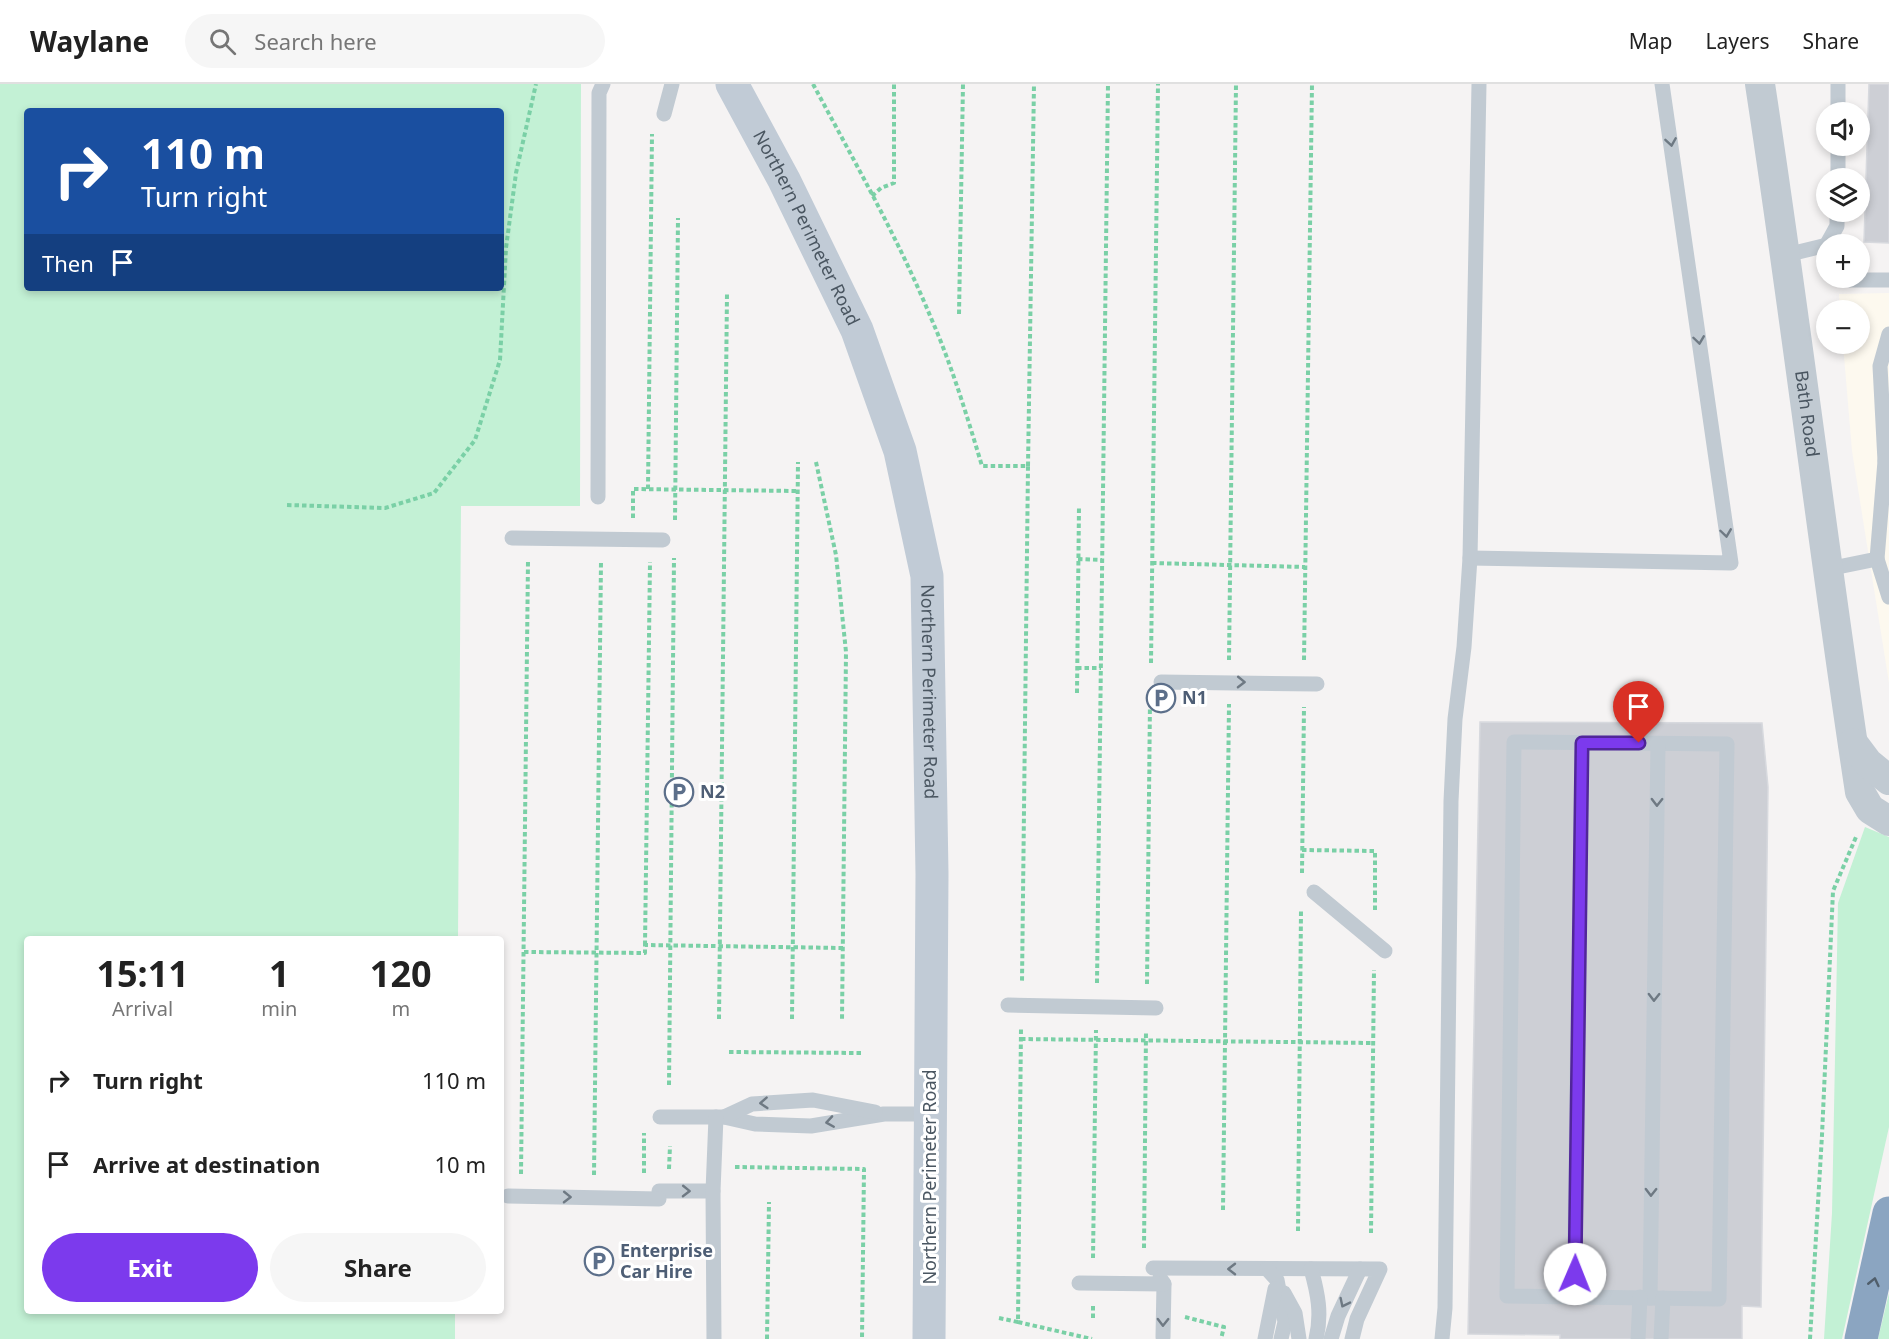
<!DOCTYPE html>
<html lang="en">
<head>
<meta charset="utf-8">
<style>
  body { margin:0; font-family:"Noto Sans",sans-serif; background:#f6f6f6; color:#222; height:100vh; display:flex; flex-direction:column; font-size:22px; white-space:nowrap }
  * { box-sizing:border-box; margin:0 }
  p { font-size:20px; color:#767676 }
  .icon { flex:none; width:33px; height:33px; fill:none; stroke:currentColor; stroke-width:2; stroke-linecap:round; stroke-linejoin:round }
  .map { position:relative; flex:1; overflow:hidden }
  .drawer { position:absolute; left:24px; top:852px; width:480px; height:378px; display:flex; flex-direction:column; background:#fff; border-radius:6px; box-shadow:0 3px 9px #0003 }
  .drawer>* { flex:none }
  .guide { position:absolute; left:24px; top:24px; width:480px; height:183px; border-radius:6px; box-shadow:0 3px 9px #0003; background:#1a4fa0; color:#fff; overflow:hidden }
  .tools { position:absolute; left:1816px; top:18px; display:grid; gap:12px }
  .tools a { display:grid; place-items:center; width:54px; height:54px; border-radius:50%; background:#fff; box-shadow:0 3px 9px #0003; font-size:30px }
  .pin { position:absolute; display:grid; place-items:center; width:51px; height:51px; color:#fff; margin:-62px -26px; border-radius:50% 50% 50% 0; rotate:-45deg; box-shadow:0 0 6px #0007 }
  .pin .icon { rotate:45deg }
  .me { position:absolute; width:66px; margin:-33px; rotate:1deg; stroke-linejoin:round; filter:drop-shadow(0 0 4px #0008) }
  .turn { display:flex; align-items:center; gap:21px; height:126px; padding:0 18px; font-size:27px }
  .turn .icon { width:78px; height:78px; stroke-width:2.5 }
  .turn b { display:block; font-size:42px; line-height:51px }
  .then { display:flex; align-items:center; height:57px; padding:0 18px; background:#0003; gap:12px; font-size:22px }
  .eta { display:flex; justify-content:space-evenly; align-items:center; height:102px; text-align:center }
  .eta b { font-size:36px; font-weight:700; line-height:42px }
  .cta { display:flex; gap:12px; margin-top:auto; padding:12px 18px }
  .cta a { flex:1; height:69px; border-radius:36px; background:#7c3aed; color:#fff; font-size:24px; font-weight:700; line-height:69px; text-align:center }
  .cta a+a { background:#f6f6f6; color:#222 }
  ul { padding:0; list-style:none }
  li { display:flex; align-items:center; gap:18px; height:84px; padding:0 18px }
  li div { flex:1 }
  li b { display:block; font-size:22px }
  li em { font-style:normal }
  header { display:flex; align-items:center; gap:36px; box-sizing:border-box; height:84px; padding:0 30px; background:#fff; border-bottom:2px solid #e0e0e0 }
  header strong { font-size:28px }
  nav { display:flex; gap:33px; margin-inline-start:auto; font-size:21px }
  .search { width:420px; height:54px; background:#f6f6f6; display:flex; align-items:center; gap:15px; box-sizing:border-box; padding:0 21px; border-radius:33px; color:#767676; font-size:22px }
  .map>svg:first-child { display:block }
</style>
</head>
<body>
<header>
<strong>Waylane</strong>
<div class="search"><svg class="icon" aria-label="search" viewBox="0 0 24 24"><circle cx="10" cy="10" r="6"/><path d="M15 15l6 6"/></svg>Search here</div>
<nav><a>Map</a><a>Layers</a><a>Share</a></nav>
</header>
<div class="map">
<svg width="1889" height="1255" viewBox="0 0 1889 1255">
  <rect width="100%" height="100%" fill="#f5f3f3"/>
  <!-- commercial -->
  <polygon fill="#fdf9ef" points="1889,209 1889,599 1852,367 1843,260 1860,260 1860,226 1840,226 1839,210"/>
  <!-- green -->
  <g fill="#c3f1d5" fill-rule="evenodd">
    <path d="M0 0H581L580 422H461L458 855H27V1227H455V1255H0ZM27 27H501V204H27Z"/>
    <polygon points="1865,743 1889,753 1889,1043 1842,1255 1824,1255 1832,1129 1838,819"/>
    <polygon points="1889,1209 1889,1255 1878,1255"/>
  </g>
  <!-- building -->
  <g fill="#cdcfd5" stroke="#d7d9de" stroke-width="1.5">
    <polygon points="1869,0 1889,0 1889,159 1864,158"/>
    <polygon points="1480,638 1762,639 1768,703 1761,1223 1742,1222 1742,1255 1560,1255 1560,1251 1468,1250"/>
  </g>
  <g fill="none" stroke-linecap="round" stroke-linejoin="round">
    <!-- path -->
    <g stroke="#7ad0a6" stroke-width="4" stroke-dasharray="4.5 3" stroke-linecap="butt">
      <path d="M813 0C854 77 898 154 931 234 952 282 967 332 982 382H1028L1022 898"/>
      <polyline points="872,112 881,104 894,99 894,0"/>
      <polyline points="959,230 963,0"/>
      <polyline points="816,378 836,471 846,568 842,936"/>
      <polyline points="1028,382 1034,0"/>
      <polyline points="648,405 652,50"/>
      <polyline points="287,421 385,424 434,409 475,356 500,276 506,164 516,89 536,0"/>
      <polyline points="633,434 633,405 798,407"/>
      <polyline points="675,436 678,134"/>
      <polyline points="1078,475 1102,476"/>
      <polyline points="1152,479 1305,483"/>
      <polyline points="1229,576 1236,0"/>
      <polyline points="1304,576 1312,0"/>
      <polyline points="1151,579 1158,0"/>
      <polyline points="1077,584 1101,584"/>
      <polyline points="1077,609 1079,422"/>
      <polyline points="1302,766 1375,767 1375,827"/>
      <polyline points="1302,789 1304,623"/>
      <polyline points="645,861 650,478"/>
      <polyline points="524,868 645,869 645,861 843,864"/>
      <polyline points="1097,899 1108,0"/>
      <polyline points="1147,900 1150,617"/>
      <polyline points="719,935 727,210"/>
      <polyline points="792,935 798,378"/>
      <polyline points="1021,955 1373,959"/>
      <polyline points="729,968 862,969"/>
      <polyline points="669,1001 674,474"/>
      <polyline points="735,1083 864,1085 862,1255"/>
      <polyline points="669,1085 670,1062"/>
      <polyline points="644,1089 644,1049"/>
      <polyline points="521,1090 528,477"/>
      <polyline points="594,1091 601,478"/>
      <polyline points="1223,1126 1229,620"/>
      <polyline points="1298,1147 1301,827"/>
      <polyline points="1371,1149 1374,886"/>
      <polyline points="1144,1164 1146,947"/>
      <polyline points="1093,1174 1096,946"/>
      <polyline points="1093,1222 1093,1236"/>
      <polyline points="1185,1233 1224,1243 1221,1255"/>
      <polyline points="999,1234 1018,1238 1021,944"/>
      <polyline points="1018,1238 1092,1255"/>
      <polyline points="767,1255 769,1118"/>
      <polyline points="1810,1255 1822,1051 1833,807 1856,753"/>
    </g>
    <!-- lane -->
    <g stroke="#c1cad2" stroke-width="15">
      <polyline points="1838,28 1838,0"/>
      <polyline points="664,30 672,0"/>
      <polyline points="1838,94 1838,62"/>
      <polyline points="1827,160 1837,142 1837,128"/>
      <polyline points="1786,171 1827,161"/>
      <polyline points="1849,194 1850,196 1889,196"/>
      <polyline points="1885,377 1880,282 1889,250"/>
      <polyline points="598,413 599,9 603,0"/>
      <polyline points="512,454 663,456"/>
      <polyline points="1470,474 1731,479 1662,0"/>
      <polyline points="1877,475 1889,513"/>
      <polyline points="1828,485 1877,475 1885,377 1889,377"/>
      <polyline points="1161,598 1317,600"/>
      <polygon points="1514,658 1727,660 1719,1215 1507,1212"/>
      <polyline points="1314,808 1385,867"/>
      <polyline points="1008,921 1156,924"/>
      <polyline points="660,1033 724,1033 755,1040 811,1042 884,1030 930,1030"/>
      <polyline points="724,1033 752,1020 813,1016 875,1028"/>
      <polyline points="659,1107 713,1107"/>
      <polyline points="508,1112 659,1115"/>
      <polyline points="1153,1184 1380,1185 1357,1235 1352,1255"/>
      <polyline points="1267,1185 1277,1196 1285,1238 1281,1255"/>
      <path d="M1311 1185C1318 1210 1322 1230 1316 1255"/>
      <polyline points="1160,1194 1164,1200 1163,1253"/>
      <polyline points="1079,1199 1164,1200"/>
      <polyline points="1284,1209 1295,1229 1299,1255"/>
      <polyline points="1574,1213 1582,659"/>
      <polyline points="1650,1214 1658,660"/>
      <polyline points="714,1255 713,1107 716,1033"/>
      <polyline points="1265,1255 1275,1205"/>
      <polyline points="1331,1255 1338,1232 1360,1185"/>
      <polyline points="1442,1255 1445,1224 1451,717 1455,635 1464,563 1470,474 1479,0"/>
      <polyline points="1638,1255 1640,1213"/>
      <polyline points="1661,1255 1663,1214"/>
    </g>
    <!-- street -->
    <g stroke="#c1cad2" stroke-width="30">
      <path id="s1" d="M1760 0C1796 235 1824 472 1860 708L1870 725 1889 737"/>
      <polyline points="1853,659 1868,679 1889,696"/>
    </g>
    <!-- secondary -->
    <path stroke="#c1cbd6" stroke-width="33" id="s2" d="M732 0 784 96 857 246 900 367 927 492 932 790 929 1255"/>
    <!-- highway -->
    <polyline stroke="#8ba5c1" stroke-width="33" points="1861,1255 1889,1129"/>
  </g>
  <!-- one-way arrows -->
  <defs><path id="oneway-chevron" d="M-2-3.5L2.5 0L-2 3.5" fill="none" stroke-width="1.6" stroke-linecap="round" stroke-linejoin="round" transform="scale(1.5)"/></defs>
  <g stroke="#6e7983">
    <use href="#oneway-chevron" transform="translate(1671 58) rotate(81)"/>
    <use href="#oneway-chevron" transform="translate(1699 256) rotate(82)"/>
    <use href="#oneway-chevron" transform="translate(1726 449) rotate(82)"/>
    <use href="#oneway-chevron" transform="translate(1241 598) rotate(1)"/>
    <use href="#oneway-chevron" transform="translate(1657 718) rotate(91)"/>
    <use href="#oneway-chevron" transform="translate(1654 913) rotate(91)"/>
    <use href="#oneway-chevron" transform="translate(764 1019) rotate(176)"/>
    <use href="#oneway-chevron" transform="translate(830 1038) rotate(171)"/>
    <use href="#oneway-chevron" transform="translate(686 1107) rotate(1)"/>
    <use href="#oneway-chevron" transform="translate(1651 1108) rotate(91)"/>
    <use href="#oneway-chevron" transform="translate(567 1113) rotate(1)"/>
    <use href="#oneway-chevron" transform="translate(1232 1185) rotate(-180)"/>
    <use href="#oneway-chevron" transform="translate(1344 1219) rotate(116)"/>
    <use href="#oneway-chevron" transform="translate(1163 1238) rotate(91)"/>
  </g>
  <use stroke="#505e6b" href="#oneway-chevron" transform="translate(1874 1198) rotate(-77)"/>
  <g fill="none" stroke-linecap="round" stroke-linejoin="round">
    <!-- route casing -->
    <g stroke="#51269a" stroke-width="15">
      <polyline id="route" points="1575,1190 1582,659 1639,659"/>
    </g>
    <!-- route -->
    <use href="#route" stroke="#7c3aed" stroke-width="10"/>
  </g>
  <!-- icons -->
  <defs>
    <g id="parking-ring" transform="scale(1.5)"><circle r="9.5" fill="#fff" stroke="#5c6f8a" stroke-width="1.5"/><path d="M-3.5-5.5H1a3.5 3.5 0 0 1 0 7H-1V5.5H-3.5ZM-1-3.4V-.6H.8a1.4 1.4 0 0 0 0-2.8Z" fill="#5c6f8a"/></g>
  </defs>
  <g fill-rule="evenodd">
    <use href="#parking-ring" x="1161" y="614"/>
    <use href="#parking-ring" x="679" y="708"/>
    <use href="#parking-ring" x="599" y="1177"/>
  </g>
  <g text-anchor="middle" stroke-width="6" stroke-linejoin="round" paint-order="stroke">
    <!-- street labels -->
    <g font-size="18" fill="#4a5661" stroke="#fff">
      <text dy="6" stroke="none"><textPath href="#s2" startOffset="162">Northern Perimeter Road</textPath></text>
      <text dy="6" stroke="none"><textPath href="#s1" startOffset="333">Bath Road</textPath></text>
      <text dy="6" stroke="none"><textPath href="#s2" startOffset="648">Northern Perimeter Road</textPath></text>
      <text transform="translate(930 1093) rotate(-90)" y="6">Northern Perimeter Road</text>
    </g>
    <!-- service labels -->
    <g font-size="18" font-weight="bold" fill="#4e5e75" stroke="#fff" text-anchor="start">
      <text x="1182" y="620">N1</text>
      <text x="700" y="714">N2</text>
      <text x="620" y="1173">Enterprise<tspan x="620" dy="21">Car Hire</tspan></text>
    </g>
  </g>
</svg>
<div class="tools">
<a><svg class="icon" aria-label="sound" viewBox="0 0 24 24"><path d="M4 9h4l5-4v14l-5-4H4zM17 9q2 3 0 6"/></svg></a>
<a><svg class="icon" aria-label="layers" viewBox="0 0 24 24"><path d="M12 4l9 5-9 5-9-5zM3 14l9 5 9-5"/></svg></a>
<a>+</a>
<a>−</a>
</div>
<div class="pin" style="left:1639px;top:659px;background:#d93025"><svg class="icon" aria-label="arrive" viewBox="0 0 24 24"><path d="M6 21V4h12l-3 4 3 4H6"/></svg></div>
<svg class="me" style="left:1575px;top:1190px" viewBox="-20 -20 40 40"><circle r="19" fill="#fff"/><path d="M0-13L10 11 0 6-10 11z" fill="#7c3aed"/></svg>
<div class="guide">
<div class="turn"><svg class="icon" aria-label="right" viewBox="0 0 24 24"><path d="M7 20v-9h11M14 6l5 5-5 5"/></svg><div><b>110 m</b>Turn right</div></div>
<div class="then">Then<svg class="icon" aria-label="arrive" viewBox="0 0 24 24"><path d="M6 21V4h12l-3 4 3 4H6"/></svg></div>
</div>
<section class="drawer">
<div class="eta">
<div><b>15:11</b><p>Arrival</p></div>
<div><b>1</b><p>min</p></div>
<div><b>120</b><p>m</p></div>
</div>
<ul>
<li><svg class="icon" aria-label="right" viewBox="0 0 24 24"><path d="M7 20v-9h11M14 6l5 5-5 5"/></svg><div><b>Turn right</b></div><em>110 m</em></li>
<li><svg class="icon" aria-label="arrive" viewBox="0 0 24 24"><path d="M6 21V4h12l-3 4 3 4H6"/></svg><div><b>Arrive at destination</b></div><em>10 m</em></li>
</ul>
<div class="cta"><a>Exit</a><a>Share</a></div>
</section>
</div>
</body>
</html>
